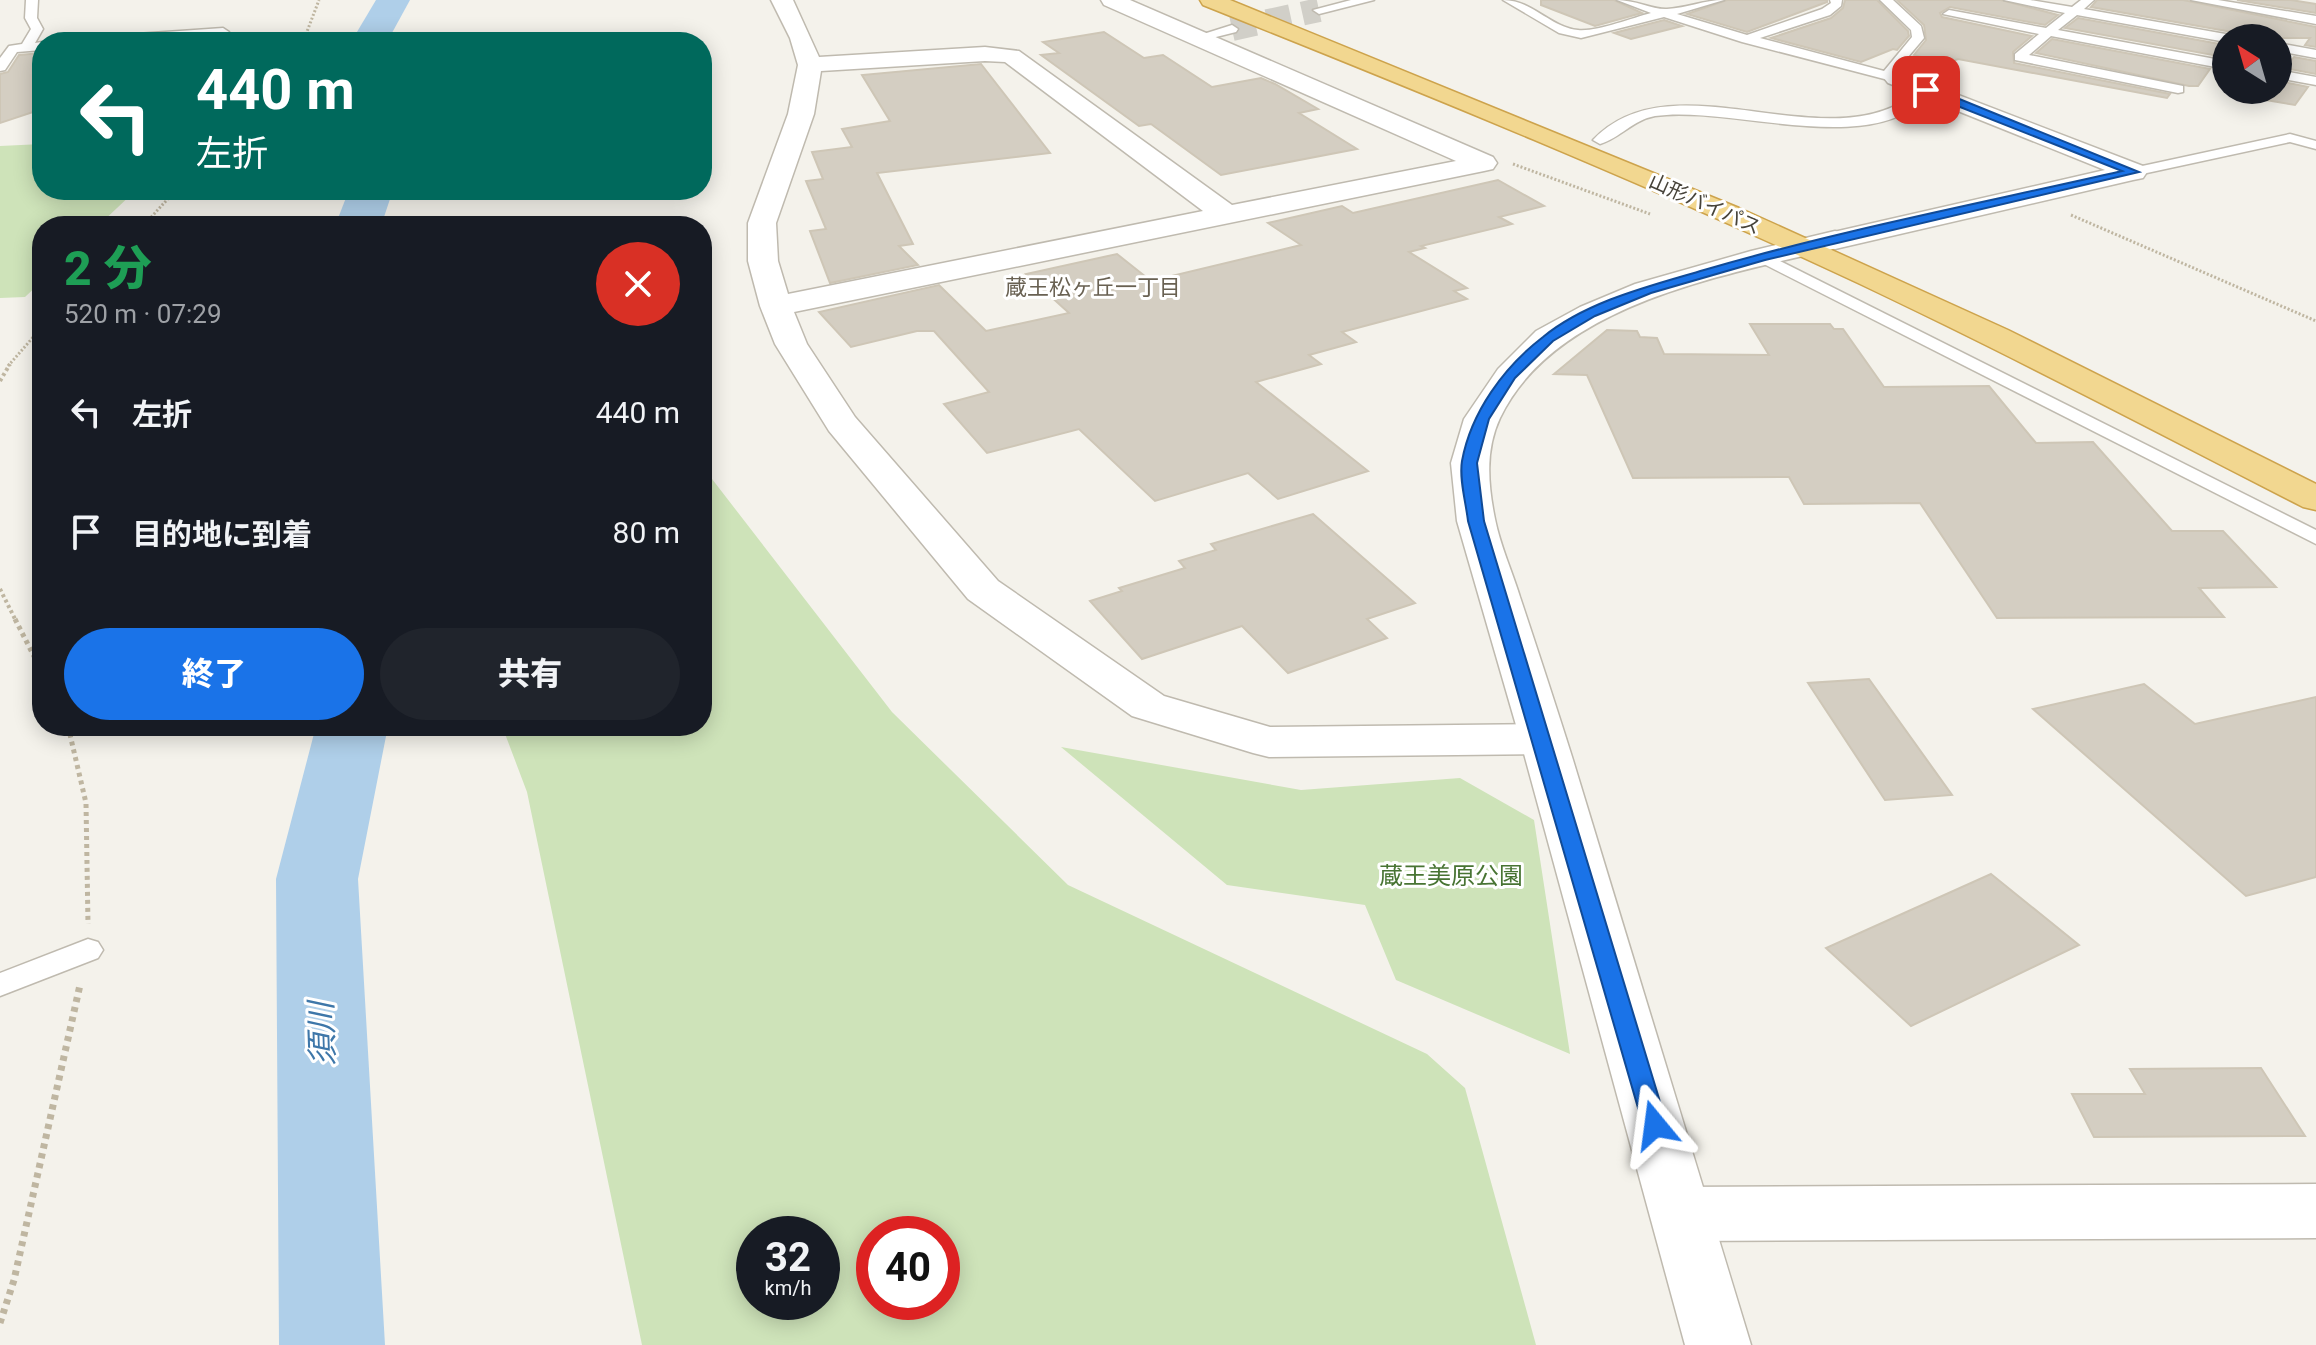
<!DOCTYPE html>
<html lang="ja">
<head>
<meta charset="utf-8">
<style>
  body { margin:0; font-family:Roboto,"Noto Sans JP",sans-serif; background:#20242c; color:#f1f3f6; height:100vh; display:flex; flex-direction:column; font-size:30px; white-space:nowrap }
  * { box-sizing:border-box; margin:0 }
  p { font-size:26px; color:#9ea1a6 }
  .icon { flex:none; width:44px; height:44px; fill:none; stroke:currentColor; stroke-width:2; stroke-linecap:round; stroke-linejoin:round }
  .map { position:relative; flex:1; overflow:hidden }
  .sheet { position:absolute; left:32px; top:216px; width:680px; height:520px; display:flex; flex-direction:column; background:#171b24; border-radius:32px; box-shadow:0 4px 20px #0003 }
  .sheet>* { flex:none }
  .banner { position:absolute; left:32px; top:32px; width:680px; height:168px; border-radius:32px; box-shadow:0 4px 20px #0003; background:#00695c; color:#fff; overflow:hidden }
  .needle { width:52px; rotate:323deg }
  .tools { position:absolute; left:2212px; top:24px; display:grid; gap:16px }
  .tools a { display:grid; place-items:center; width:80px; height:80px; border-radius:50%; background:#171b24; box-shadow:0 4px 20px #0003; font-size:40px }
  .speed { position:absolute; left:736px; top:1216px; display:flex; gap:16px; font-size:40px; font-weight:700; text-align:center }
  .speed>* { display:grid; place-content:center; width:104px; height:104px; border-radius:50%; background:#171b24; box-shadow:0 4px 20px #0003; line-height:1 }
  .speed small { font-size:20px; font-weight:400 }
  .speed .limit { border:12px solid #d22; background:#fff; color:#111 }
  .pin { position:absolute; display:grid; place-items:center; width:68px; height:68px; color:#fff; margin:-34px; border-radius:16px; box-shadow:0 4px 12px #0006 }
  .me { position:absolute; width:88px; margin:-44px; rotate:344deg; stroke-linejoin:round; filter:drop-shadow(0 0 6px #0008) }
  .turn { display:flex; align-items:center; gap:28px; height:168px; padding:0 32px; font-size:36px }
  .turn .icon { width:104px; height:104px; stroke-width:2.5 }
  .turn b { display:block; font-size:56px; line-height:68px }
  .round { display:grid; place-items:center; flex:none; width:84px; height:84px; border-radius:42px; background:#20242c }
  .overview { display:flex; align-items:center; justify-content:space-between; height:136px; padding:0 32px }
  h1 { font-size:48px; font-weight:800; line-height:60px; color:#1e9e55 }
  .button { display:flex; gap:16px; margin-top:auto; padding:16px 32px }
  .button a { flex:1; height:92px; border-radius:48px; background:#1a73e8; color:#fff; font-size:32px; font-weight:800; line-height:92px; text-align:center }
  .button a+a { background:#20242c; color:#f1f3f6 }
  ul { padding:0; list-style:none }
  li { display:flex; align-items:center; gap:24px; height:120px; padding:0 32px }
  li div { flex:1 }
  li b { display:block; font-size:30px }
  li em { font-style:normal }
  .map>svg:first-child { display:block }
</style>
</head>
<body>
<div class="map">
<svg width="2316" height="1345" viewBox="0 0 2316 1345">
  <rect width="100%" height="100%" fill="#f4f2eb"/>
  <!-- green -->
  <g fill="#cee3b9" fill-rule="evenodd">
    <polygon points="42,144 42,190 136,190 98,226 42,226 42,281 25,297 0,298 0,146"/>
    <path d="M702 466 892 712 1068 885 1427 1054 1465 1088 1536 1345H642L527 792 502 726H702ZM754 1234H822V1302H754ZM874 1234H942V1302H874Z"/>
    <polygon points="1061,747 1301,790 1460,778 1534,820 1570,1054 1396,980 1365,905 1227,885"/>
  </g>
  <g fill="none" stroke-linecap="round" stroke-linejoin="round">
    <!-- river -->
    <g fill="#afcfe9" fill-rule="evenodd">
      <polygon points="376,0 410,0 387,42 351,42"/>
      <polygon points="349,190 393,190 381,226 335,226"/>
      <polygon points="316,726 388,726 358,879 385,1345 279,1345 276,879"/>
    </g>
  </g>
  <!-- building -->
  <g fill="#d4cec2" stroke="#cec6b6" stroke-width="2">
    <polygon points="1541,0 1614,0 1642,13 1595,26 1541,5"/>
    <polygon points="1727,0 1827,0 1827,2 1747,32 1687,14"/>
    <polygon points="1845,0 1877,0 1908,31 1909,36 1897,50 1893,49 1861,62 1771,38 1831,18 1843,8"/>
    <polygon points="1897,0 2001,0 2058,15 2045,25 1950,7 1940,13 1942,17 2032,36 2013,52 2014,63 2170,94 2167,98 1958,59 1945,64 1914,55 1926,40 1924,25"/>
    <polygon points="2097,0 2183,0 2316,27 2316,47 2305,45 2310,38 2236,38 2232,32 2091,7"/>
    <polygon points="2237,0 2291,0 2316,4 2316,13"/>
    <polygon points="2078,18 2225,45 2218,56 2065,28"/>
    <polygon points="1664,20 1682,26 1631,39 1614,33"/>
    <polygon points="1104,32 1144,58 1163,55 1212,87 1261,78 1275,84 1318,109 1299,113 1357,149 1221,175 1151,124 1139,126 1041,55 1059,53 1043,42"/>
    <polygon points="2052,39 2210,69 2198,86 2189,86 2036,53"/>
    <polygon points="42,53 42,109 0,123 0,74 8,72 19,55"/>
    <polygon points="2294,57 2316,61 2316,74 2285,68"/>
    <polygon points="981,64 1050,153 877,173 913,244 899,246 918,265 830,283 810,231 826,229 806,181 823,179 812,152 852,147 842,129 890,121 862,75"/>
    <polygon points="2278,81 2308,87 2295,105 2260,99 2267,90 2278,90"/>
    <polygon points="1498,180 1544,206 1499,217 1512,224 1421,246 1425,248 1409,252 1467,288 1454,291 1467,299 1342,332 1356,342 1309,355 1321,364 1256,382 1368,471 1278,499 1248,473 1155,501 1079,429 987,453 944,404 989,392 934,331 917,331 851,347 819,312 939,285 986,331 1069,313 1026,274 1117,254 1151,281 1301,245 1268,223 1342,206 1353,213"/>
    <polygon points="1750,324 1830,324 1834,329 1843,329 1884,387 1989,386 2036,443 2093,442 2172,531 2223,531 2276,587 2199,588 2224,617 1997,618 1920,503 1804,504 1789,477 1633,478 1587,375 1554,374 1607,330 1637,331 1640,337 1657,338 1664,354 1769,355"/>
    <polygon points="1313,514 1415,603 1367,619 1387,638 1288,673 1242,626 1142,659 1090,601 1122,591 1119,588 1185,568 1179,561 1216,550 1211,544"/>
    <polygon points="1869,679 1952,795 1885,800 1808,683"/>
    <polygon points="2144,684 2195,724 2316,697 2316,877 2246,896 2033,709"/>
    <polygon points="1991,874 2079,945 1911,1026 1826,948"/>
    <polygon points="2261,1068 2305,1136 2094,1137 2072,1094 2145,1094 2130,1069"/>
  </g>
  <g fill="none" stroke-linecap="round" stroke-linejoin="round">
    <!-- minor-tunnel -->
    <polyline stroke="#d1cfc8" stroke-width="24" stroke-dasharray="24 12" stroke-linecap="butt" points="1232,29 1319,10"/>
    <!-- service casing -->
    <g stroke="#bfbaaf" stroke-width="3">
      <g id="service">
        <polygon points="26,0 38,0 37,18 43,29 35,43 42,42 42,50 17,52 5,70 0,71 0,58 9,46 22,44 31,29 25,18"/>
        <polygon points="1351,0 1374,0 1319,14 1313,10"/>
        <path d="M1503 0C1532 0 1550 27 1578 30 1596 32 1632 18 1651 13L1617 0C1635 0 1654 10 1667 9 1687 8 1704 0 1724 0L1677 14 1747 35 1822 9 1831 3 1830 0H1842L1841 6 1830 15 1760 38 1884 71 1912 37 1911 30 1880 0H1893L1921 26 1924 38 1897 70 1921 101C1866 156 1726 105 1655 116 1633 120 1620 138 1600 144L1593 140C1671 58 1815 156 1906 100L1892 81 1742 42 1664 17 1581 38 1559 33Z"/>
        <polygon points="2004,0 2030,0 2072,7 2081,0 2094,0 2084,9 2231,35 2233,38 2226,38 2226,42 2077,15 2058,30 2226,61 2226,69 2051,36 2029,55 2183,86 2183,92 2178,93 2015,60 2015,54 2039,34 1943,14 1949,10 2046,28 2065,13"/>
        <polygon points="2191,0 2218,0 2316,16 2316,24"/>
        <polygon points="1232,25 1238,29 1236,32 1200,41 1194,37"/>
        <polygon points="223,28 229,32 222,42 210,42 214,36 73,42 79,38"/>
        <polygon points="2278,43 2316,50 2316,58 2278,51"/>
        <polygon points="2278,70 2316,77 2316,85 2278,78"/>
        <polygon points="42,112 42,121 36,120 36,114"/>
        <polygon points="2290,134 2316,141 2316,149 2290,142 2133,176 2126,172 2133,168"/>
        <polygon points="1762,252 2316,530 2316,544 1756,260 1756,254"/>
        <polygon points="88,939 98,942 103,950 98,958 0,996 0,973"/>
      </g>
    </g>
    <!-- minor casing -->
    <g stroke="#bfbaaf" stroke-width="3">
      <g id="minor">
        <path d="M771 0H793L819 57 985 47 1019 51 1232 205 1456 161 1104 5 1101 0H1130L1493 157 1497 163 1493 169 1484 171 794 312 807 344 855 417 998 581 1164 696 1270 727 1543 724 1559 728 1566 739 1559 750 1543 754 1269 757 1253 753 1132 716 968 599 829 431 775 344 760 306 748 261V223L788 114 798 65 790 38ZM985 61 1005 62 1203 211 788 294 778 261 776 223 814 114 821 71Z"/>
        <polygon points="1896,71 2143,166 2147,172 2143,178 2133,180 1835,249 1825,246 1820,240 1825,234 2105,170 1888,83 1884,78 1888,73"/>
        <polygon points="2316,1184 2316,1238 1681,1241 1659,1233 1650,1214 1659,1195 1681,1187"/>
      </g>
    </g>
    <!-- tertiary casing -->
    <g stroke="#bfbaaf" stroke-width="3">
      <path id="tertiary" d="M1835 231 1845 234 1850 240 1845 246C1732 274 1556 301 1500 418 1485 450 1488 485 1495 519 1500 545 1512 571 1520 597 1538 651 1556 706 1573 760 1632 955 1692 1150 1751 1345H1685L1520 739 1457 521 1451 463 1464 419 1498 369 1536 331 1580 307 1635 284 1751 251Z"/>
    </g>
    <!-- trunk casing -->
    <g stroke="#cda34c" stroke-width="3">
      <path id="trunk" d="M1200 0H1230L1739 208 2008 330 2316 484V510L2303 507C2155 431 2008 354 1858 283 1643 182 1423 93 1203 5Z"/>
    </g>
    <!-- path-far3 -->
    <g stroke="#bfb6a1" stroke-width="3" stroke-dasharray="2 2" stroke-linecap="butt">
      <polyline points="303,42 319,0"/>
      <polyline points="1513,164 1650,214"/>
      <polyline points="2071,215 2316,321"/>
      <polyline points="143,226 176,190"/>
      <polyline points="8,366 42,327"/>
    </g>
    <!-- path-far2 -->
    <g stroke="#bfb6a1" stroke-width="4" stroke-dasharray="3 3" stroke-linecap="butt">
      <polyline points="0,381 10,364"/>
      <polyline points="0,589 16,621"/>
    </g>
    <!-- path-far1 -->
    <g stroke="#bfb6a1" stroke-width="5" stroke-dasharray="4 4" stroke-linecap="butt">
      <polyline points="15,619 42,672"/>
      <polyline points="68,726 86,803 88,924"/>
    </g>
    <!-- path -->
    <polyline stroke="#bfb6a1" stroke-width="7" stroke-dasharray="5 5" stroke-linecap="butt" points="0,1323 14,1280 80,985"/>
    <!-- service -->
    <use href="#service" fill="#fff" fill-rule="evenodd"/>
    <!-- minor -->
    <use href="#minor" fill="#fff" fill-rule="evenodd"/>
    <!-- tertiary -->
    <use href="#tertiary" fill="#fff" fill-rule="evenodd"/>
    <!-- trunk -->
    <use href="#trunk" fill="#f2d790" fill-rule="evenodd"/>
  </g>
  <!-- route -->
  <path fill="#1a73e8" stroke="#114b97" stroke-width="2" d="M1922 87H1930L2139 172 1765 260 1651 293 1595 316 1553 341 1515 378 1489 419 1477 463 1484 521 1667 1125 1664 1132 1655 1135 1647 1132 1643 1125 1468 521C1466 503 1459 479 1462 461 1471 412 1504 367 1543 337 1587 301 1650 286 1704 270 1841 230 1982 203 2122 171L1922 92Z"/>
  <g text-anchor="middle" stroke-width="6" stroke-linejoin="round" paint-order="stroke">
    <!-- far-street labels -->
    <g font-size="20" fill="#47433a" stroke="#fff">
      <text transform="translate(1705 204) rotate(24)" y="7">山形バイパス</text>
    </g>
    <!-- far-neighbourhood labels -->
    <g font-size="22" fill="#696152" stroke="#fff">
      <text x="1093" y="295">蔵王松ヶ丘一丁目</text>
    </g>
    <!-- park labels -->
    <g font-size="24" fill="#487433" stroke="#fff">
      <text x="1451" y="884">蔵王美原公園</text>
    </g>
    <!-- near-water labels -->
    <g font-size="32" font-style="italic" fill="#3e77a9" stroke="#fff">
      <text transform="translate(322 1034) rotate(-92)" y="11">須川</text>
    </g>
  </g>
</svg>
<div class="tools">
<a><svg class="needle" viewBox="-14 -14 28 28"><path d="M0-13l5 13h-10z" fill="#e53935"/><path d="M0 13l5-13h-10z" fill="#9ea1a6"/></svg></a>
</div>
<div class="speed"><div>32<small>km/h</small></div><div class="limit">40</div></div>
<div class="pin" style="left:1926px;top:90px;background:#d93025"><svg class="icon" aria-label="arrive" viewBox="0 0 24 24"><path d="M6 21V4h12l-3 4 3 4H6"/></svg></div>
<svg class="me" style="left:1655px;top:1125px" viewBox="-20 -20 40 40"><path d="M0-17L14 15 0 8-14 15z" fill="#1a73e8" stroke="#fff" stroke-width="4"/></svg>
<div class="banner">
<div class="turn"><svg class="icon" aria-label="left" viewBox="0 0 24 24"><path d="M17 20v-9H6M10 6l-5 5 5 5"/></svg><div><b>440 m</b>左折</div></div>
</div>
<section class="sheet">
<div class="overview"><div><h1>2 分</h1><p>520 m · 07:29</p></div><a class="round" style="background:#d93025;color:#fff"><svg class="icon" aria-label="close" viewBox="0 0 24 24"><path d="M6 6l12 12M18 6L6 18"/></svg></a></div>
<ul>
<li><svg class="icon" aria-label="left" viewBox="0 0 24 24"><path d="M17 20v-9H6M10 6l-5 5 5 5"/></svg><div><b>左折</b></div><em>440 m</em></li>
<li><svg class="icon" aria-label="arrive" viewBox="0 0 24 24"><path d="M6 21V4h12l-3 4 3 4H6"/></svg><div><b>目的地に到着</b></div><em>80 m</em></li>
</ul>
<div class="button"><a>終了</a><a>共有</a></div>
</section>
</div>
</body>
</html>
